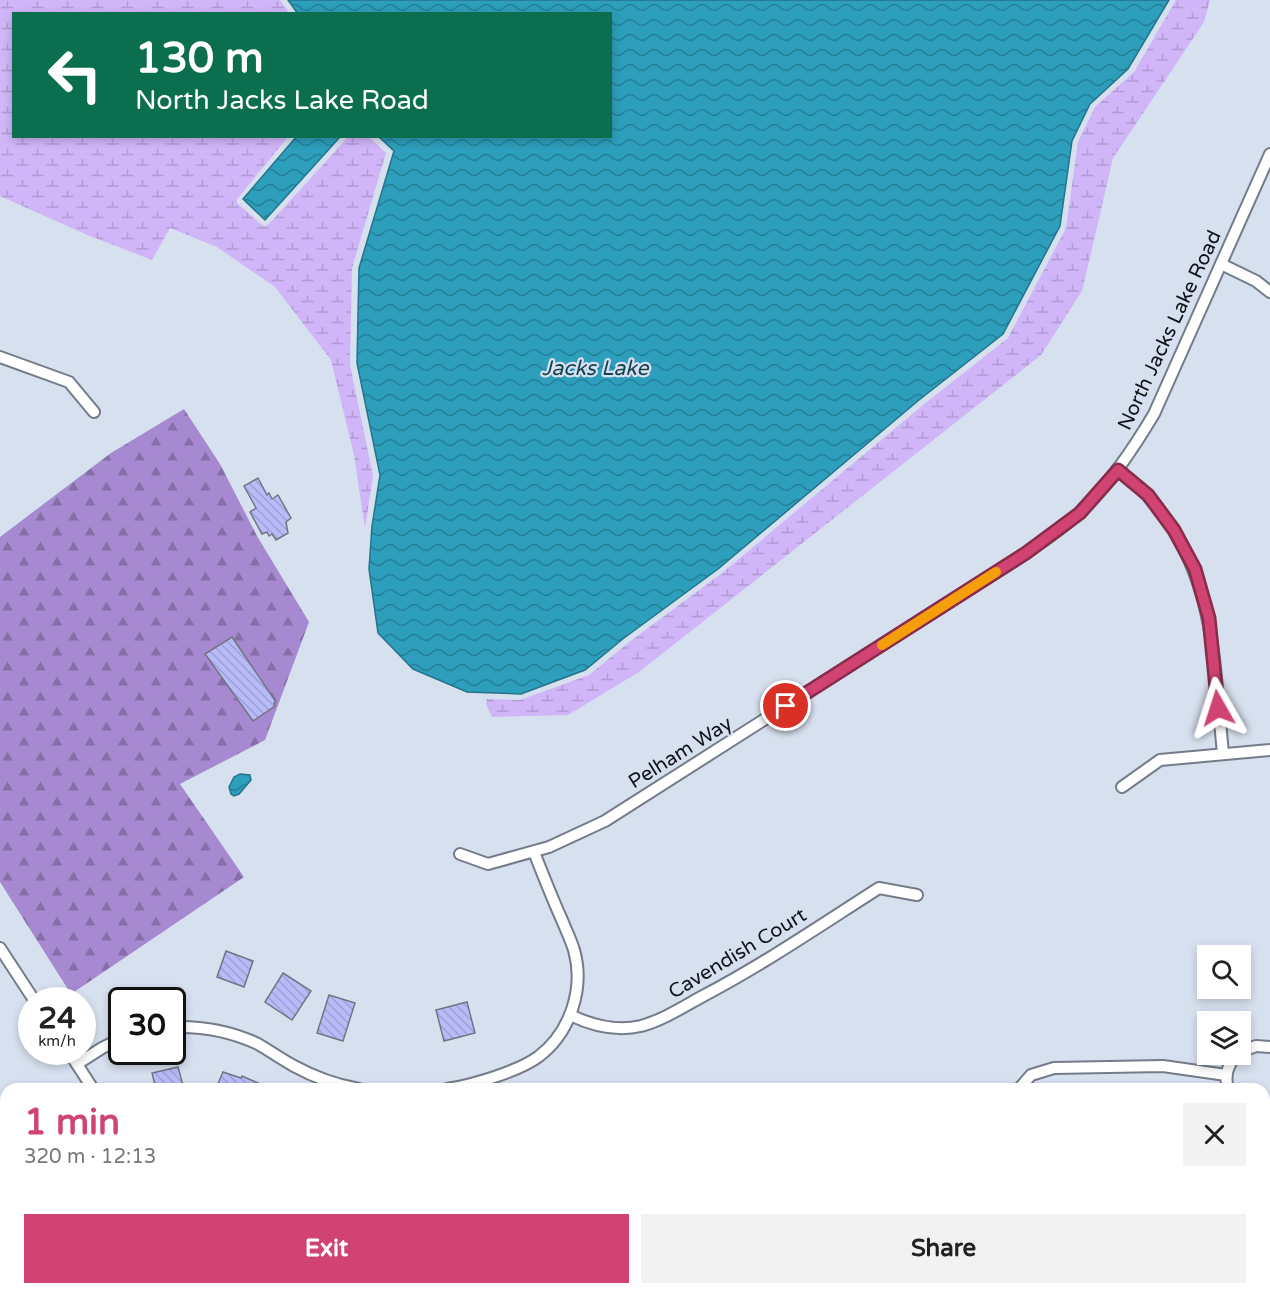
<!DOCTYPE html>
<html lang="en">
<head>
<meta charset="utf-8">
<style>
  body { margin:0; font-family:"Varela Round",sans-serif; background:#f2f2f2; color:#222; height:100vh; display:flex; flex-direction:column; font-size:22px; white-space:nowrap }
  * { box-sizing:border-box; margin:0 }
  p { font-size:20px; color:#767676 }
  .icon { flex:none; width:33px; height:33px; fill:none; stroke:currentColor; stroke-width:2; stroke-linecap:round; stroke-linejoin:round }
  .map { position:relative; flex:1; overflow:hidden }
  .side { position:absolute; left:0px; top:1083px; width:1270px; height:212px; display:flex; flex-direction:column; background:#fff; border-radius:18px 18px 0 0; box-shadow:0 3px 9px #0003 }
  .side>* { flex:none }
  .guide { position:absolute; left:12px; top:12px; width:600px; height:126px; border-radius:0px; box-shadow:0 3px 9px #0003; background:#0b6e4f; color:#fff; overflow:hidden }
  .tools { position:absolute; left:1197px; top:945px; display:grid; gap:12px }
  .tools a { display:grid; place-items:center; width:54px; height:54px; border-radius:0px; background:#fff; box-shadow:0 3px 9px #0003; font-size:30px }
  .speed { position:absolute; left:18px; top:987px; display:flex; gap:12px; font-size:30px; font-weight:700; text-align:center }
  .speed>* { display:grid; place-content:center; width:78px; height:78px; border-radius:50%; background:#fff; box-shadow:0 3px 9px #0003; line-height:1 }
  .speed small { font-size:15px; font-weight:400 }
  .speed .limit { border:3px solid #111; border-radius:9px; background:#fff; color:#111 }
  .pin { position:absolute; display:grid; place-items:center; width:51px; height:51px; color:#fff; margin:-26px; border:3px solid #fff; border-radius:50%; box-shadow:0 2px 6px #0007 }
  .me { position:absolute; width:66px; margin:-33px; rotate:354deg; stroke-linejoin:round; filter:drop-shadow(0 0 4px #0008) }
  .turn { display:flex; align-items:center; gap:21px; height:126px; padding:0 24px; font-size:27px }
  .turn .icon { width:78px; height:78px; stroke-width:2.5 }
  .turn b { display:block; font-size:42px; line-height:51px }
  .round { display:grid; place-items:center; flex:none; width:63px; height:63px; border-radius:0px; background:#f2f2f2 }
  .head { display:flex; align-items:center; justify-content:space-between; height:102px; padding:0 24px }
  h1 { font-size:36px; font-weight:700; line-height:45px; color:#d04372 }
  .primary-button { display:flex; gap:12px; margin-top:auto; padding:12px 24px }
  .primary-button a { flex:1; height:69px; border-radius:0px; background:#d04372; color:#fff; font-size:24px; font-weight:700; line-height:69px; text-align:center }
  .primary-button a+a { background:#f2f2f2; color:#222 }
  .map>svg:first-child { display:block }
</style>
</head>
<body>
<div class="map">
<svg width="1270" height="1294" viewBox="0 0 1270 1294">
  <defs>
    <pattern id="forest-firs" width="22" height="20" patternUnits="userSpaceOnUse" patternTransform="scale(1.5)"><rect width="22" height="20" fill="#a689d0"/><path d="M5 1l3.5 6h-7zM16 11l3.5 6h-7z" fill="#866fa8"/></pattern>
    <pattern id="wetland-marsh" width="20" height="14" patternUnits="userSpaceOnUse" patternTransform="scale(1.5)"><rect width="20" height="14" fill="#d0b5f8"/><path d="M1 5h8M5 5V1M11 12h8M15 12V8" fill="none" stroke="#b29bd4"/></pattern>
    <pattern id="water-waves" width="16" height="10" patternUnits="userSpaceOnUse" patternTransform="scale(1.5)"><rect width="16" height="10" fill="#2d9ebc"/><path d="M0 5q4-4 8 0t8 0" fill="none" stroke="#258098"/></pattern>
    <pattern id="building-back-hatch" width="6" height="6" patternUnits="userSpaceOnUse" patternTransform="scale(1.5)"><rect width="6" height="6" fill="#b8bbf8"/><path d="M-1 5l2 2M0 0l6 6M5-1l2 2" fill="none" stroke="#9da0d4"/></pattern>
  </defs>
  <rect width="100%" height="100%" fill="#d7e0ef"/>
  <!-- built -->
  <g fill="#c8d5eb">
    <polygon points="73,1288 202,1288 206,1294 65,1294"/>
    <polygon points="1254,1288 1259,1294 897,1294 893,1289"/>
  </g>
  <!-- forest -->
  <polygon fill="url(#forest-firs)" points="184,409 220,464 257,536 309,622 265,740 180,784 244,877 71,994 0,882 0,537 111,453"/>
  <!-- wetland -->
  <g fill="url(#wetland-marsh)">
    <polygon points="0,0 280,0 289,13 14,14 14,136 288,137 237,199 237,203 263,226 268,225 348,137 369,137 386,153 352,268 350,365 373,476 365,528 354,455 331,360 275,287 217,247 170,228 152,260 85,234 0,196"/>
    <polygon points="1176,0 1210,0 1204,22 1113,158 1082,291 1041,355 639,672 568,715 492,717 486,704 487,699 520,700 589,675 628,643 722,573 923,405 1008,338 1066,228 1078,142 1095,107 1134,72"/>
  </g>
  <!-- water -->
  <g fill="url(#water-waves)" stroke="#24748b" stroke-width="1.5">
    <polygon points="288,0 1169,0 1128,69 1090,104 1072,141 1060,226 1003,334 919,400 718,569 624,638 585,670 521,694 467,692 413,669 378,633 369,569 372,526 380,475 357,363 359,268 394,151 379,137 610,136 610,14 298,14"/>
    <polygon points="297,136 340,137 265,220 243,199"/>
    <polygon points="240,774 250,775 251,780 239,794 234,796 231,794 229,787 234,777"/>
  </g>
  <!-- building -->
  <g fill="url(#building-back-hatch)" stroke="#737483" stroke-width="1.5">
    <polygon points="258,478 267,495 269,493 272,499 278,495 291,518 286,522 288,533 276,540 272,534 269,536 267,532 262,534 250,512 256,508 244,486"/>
    <polygon points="232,637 276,702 274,703 275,706 253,721 205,654"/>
    <polygon points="226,951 253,961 244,987 217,977"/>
    <polygon points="283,973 311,991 292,1020 265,1002"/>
    <polygon points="329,995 355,1003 343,1041 317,1033"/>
    <polygon points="467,1002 475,1033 444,1041 436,1010"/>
    <polygon points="178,1067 184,1089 156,1089 152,1073"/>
    <polygon points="223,1072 241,1078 242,1076 272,1089 224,1089 217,1086"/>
  </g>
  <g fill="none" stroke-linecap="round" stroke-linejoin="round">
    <!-- street casing -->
    <g stroke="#747c8a" stroke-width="14">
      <g id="street">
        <polyline points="1221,264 1256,281 1270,292"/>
        <polyline points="0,357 69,382 94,412"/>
        <path d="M1118 470C1128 479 1140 487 1149 497 1216 574 1213 657 1223 753"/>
        <polyline points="1122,787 1160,760 1270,750"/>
        <path d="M460 854 488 864 549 847 605 821 1026 553C1044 540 1065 527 1081 511 1111 482 1133 449 1154 414L1270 154"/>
        <polyline points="0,948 34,1000"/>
        <path d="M570 1015C593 1026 616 1032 641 1026 663 1020 683 1007 703 996 764 964 821 925 879 888L917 895"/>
        <path d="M172 1027C202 1026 231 1031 258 1044 270 1051 281 1059 294 1066 314 1077 336 1085 359 1089"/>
        <polyline points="69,1052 93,1089"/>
        <polyline points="1240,1052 1256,1046 1270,1047"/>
        <polyline points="77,1064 102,1048 122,1038"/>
        <path d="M447 1089C472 1085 517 1072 538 1057 570 1033 585 989 574 950 571 940 566 930 562 920 552 898 543 875 534 852"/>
        <polyline points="1019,1089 1031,1075 1054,1068 1163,1066 1226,1075"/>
        <path d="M1228 1089C1224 1075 1228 1065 1237 1054"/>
        <polyline points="1264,1113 1270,1112"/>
        <polyline points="222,1288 225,1294"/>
      </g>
    </g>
    <!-- secondary casing -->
    <g stroke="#747c8a" stroke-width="20">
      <g id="secondary">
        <polyline points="1264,1288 1270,1294"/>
        <polyline points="348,1294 357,1288"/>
      </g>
    </g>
    <!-- street -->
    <use href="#street" stroke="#fff" stroke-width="10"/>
    <!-- secondary -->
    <use href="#secondary" stroke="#fff" stroke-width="16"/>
  </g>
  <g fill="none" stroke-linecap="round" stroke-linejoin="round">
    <!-- route casing -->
    <g stroke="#872c4a" stroke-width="15">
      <polyline id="route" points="786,706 1026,553 1080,513 1118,470 1148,495 1174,530 1195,569 1209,618 1218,708"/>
    </g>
    <!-- route -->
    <use href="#route" stroke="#d04372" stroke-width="10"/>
    <!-- slow -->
    <polyline stroke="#f59e0b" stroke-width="10" points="882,645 996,572"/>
  </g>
  <g text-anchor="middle" stroke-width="4.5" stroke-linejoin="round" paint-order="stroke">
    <!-- street labels -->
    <g font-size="20" fill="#101318" stroke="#d7e0ef">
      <text transform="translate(1169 330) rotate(-65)" y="7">North Jacks Lake Road</text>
      <text transform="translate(680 752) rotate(-32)" y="7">Pelham Way</text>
      <text transform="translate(737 953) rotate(-31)" y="7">Cavendish Court</text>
    </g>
    <!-- water labels -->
    <g font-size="21" font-style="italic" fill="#144350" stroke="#d7e0ef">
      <text x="595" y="375">Jacks Lake</text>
    </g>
  </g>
</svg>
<div class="tools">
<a><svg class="icon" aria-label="search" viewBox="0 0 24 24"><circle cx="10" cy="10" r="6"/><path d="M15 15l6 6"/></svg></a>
<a><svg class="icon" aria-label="layers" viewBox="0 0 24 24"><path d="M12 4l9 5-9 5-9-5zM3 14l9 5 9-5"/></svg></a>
</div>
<div class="speed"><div>24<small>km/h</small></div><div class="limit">30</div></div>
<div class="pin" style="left:786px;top:706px;background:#d93025"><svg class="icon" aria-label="arrive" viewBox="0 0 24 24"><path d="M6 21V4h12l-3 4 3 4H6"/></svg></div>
<svg class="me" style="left:1218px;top:708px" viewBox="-20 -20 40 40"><path d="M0-17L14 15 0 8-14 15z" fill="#d04372" stroke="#fff" stroke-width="4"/></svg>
<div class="guide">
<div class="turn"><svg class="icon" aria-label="left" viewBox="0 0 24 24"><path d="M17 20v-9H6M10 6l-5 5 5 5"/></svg><div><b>130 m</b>North Jacks Lake Road</div></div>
</div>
<section class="side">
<div class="head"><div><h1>1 min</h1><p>320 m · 12:13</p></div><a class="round"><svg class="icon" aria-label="close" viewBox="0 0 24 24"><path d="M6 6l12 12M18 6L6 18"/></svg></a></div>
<div class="primary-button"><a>Exit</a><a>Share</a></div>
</section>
</div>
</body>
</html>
